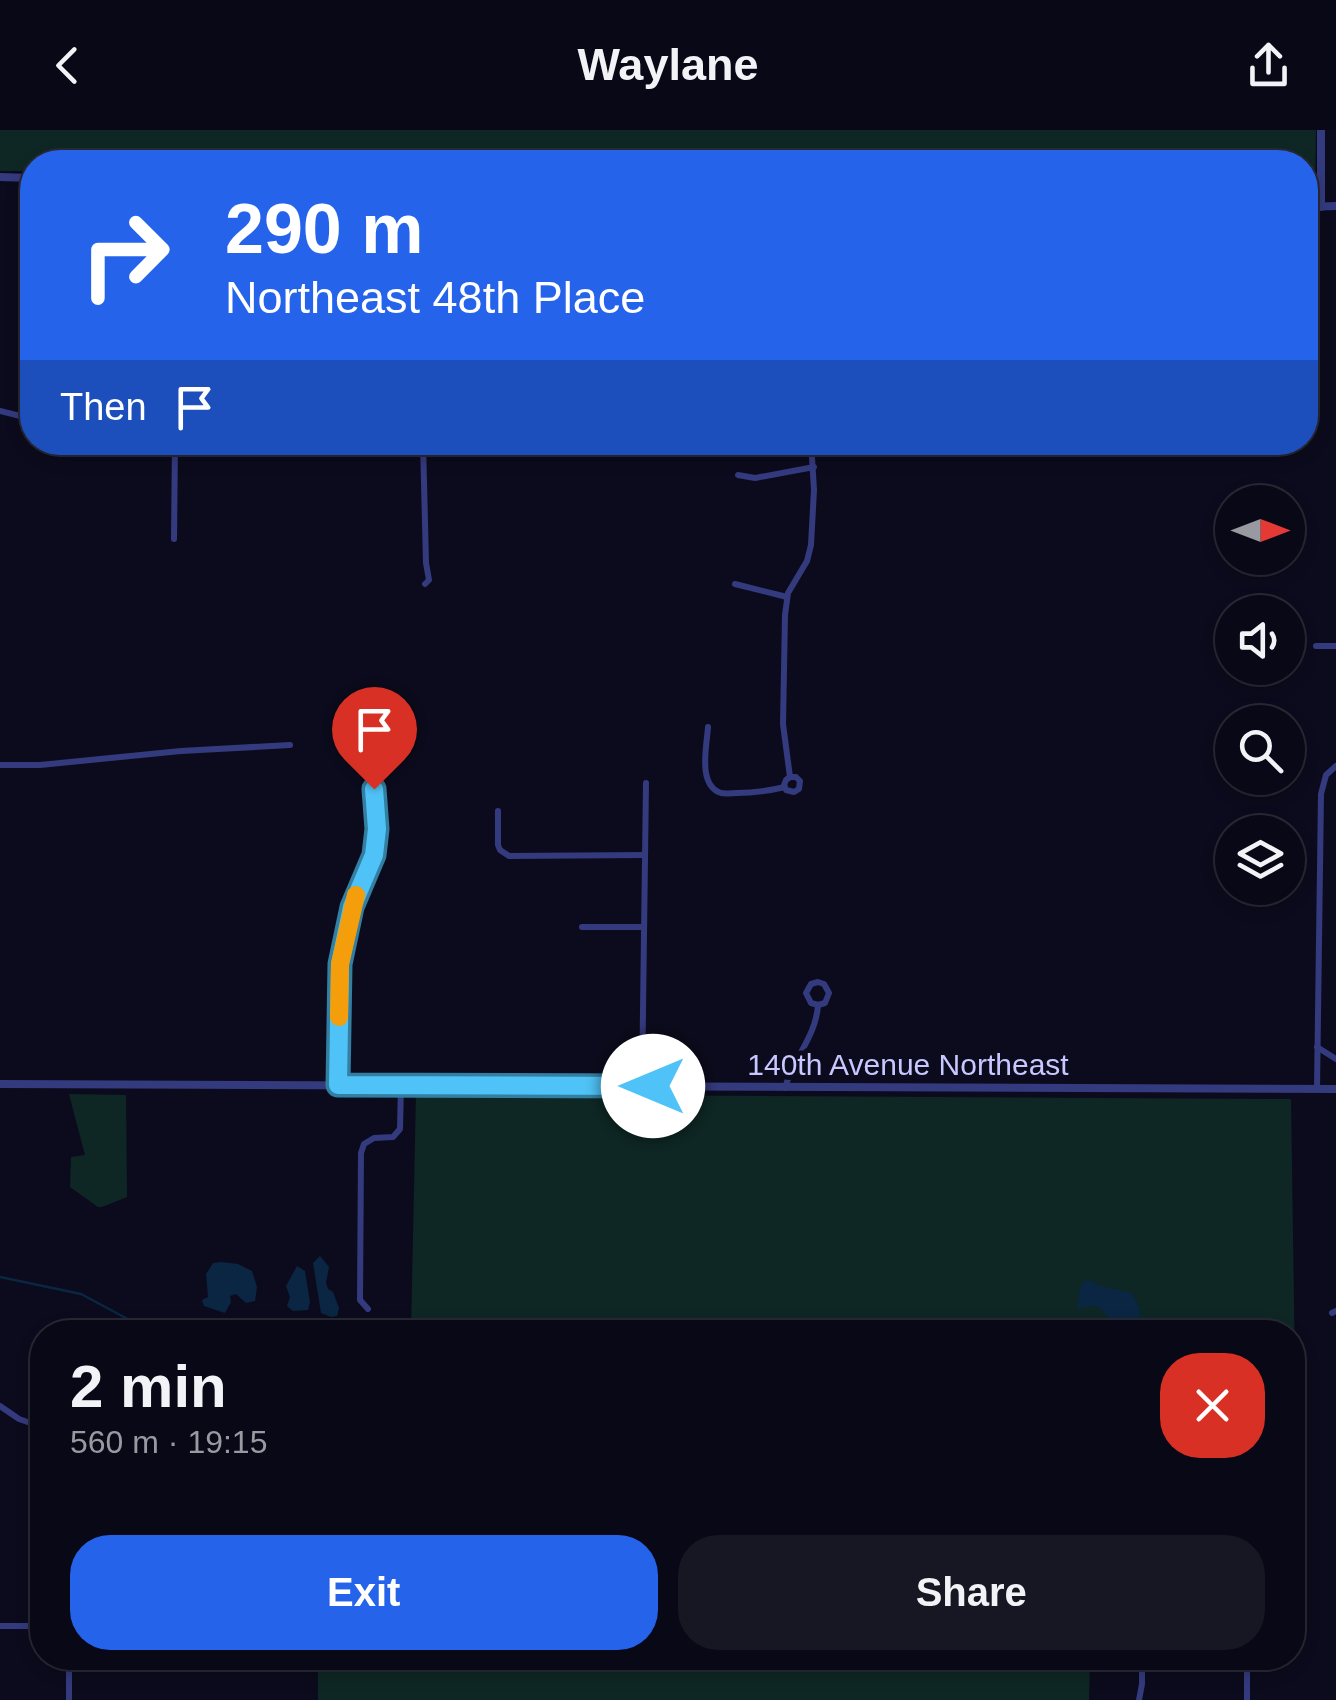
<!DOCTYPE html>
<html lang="en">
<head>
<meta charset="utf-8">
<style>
  body { margin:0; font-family:Arial,sans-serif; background:#171623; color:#f1f3f6; height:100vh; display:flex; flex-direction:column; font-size:38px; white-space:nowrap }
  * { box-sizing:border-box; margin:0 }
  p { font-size:32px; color:#999aa1 }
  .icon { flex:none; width:55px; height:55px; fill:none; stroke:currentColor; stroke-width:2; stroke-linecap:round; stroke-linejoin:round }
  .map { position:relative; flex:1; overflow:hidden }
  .drawer { position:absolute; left:30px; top:1190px; width:1275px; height:350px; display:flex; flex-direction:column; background:#090816; border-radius:40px; box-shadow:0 5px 15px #0003,0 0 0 2px #292935 }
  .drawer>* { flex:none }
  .banner { position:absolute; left:20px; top:20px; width:1298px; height:305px; border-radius:40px; box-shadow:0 5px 15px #0003,0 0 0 2px #292935; background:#2563eb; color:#fff; overflow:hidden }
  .needle { width:65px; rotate:90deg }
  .controls { position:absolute; left:1215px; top:355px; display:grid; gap:20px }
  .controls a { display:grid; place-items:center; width:90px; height:90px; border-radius:50%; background:#090816; box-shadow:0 5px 15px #0003,0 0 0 2px #292935; font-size:50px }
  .pin { position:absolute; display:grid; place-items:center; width:85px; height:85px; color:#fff; margin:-102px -42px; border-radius:50% 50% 50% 0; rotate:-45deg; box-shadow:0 0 10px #0007 }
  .pin .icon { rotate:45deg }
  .me { position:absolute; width:110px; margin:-55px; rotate:270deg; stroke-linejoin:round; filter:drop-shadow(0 0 8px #0008) }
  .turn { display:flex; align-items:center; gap:35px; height:210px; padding:0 40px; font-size:45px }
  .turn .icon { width:130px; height:130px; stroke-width:2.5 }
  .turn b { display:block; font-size:70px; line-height:85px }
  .then { display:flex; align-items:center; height:95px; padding:0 40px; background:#0003; gap:20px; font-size:38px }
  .round { display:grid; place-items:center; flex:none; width:105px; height:105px; border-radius:40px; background:#171623 }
  .headline { display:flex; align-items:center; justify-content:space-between; height:170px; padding:0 40px }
  h1 { font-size:60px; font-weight:700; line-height:75px }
  .primary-button { display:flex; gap:20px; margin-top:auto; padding:20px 40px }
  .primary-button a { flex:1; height:115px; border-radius:40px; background:#2563eb; color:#fff; font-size:40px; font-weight:700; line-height:115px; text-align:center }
  .primary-button a+a { background:#171623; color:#f1f3f6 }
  header { display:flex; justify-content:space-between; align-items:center; height:130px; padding:0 40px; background:#090816; font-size:45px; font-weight:700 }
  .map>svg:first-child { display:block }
</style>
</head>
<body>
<header><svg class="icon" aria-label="back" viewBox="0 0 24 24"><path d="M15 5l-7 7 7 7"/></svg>Waylane<svg class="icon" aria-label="share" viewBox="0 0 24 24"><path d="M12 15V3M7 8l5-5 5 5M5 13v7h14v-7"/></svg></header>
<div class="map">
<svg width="1336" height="1570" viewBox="0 0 1336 1570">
  <rect width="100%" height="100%" fill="#0c0b1d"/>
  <!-- green -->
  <g fill="#0e2724">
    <polygon points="0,0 1316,0 1315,62 1314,68 1305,73 1305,32 32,32 32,41 0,41"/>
    <polygon points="69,964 126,965 127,1067 102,1077 98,1077 70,1057 71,1027 85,1025"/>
    <polygon points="416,964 1291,969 1297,1380 1292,1380 1292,1202 411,1202"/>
    <polygon points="318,1528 1090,1528 1089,1570 318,1570"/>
  </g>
  <!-- water -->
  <g fill="#0a2642">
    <polygon points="320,1126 329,1137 326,1153 328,1159 333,1162 339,1178 337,1186 331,1187 321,1183 313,1133"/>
    <polygon points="221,1132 238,1134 252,1141 257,1157 255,1171 246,1173 236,1164 230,1166 231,1172 225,1183 204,1176 202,1170 208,1167 206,1144 213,1133"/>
    <polygon points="297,1136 305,1141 310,1172 308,1180 293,1181 287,1176 290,1167 286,1156"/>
    <polygon points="1086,1149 1101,1156 1132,1163 1140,1180 1138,1202 1115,1202 1111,1190 1098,1176 1077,1178 1080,1158"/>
  </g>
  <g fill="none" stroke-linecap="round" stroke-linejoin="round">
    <!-- stream -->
    <polyline stroke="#0a2642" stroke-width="2.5" points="0,1147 81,1164 152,1202"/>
    <!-- minor -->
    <g stroke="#343a7e" stroke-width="6">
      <polyline points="0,281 32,289"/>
      <polyline points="423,312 426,433 429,450 425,454"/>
      <path d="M494 317C516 320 543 323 564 312"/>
      <polyline points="738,345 755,348 814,337"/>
      <polyline points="174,409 175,312"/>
      <polyline points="735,454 787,467"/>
      <polyline points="1316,516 1336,516"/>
      <path d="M708 597C707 615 697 655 721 663 726 664 732 663 737 663 754 663 768 661 785 657"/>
      <polyline points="0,635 40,635 181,621 290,615"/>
      <polyline points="790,647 796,647 800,651 799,659 794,662 786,660 784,655 786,650 790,647 783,594 785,485 788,463 807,431 811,415 814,360 811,312"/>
      <polyline points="498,681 498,715 500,720 509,726 644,725"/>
      <polyline points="582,797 642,797"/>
      <polyline points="1317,917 1336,929"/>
      <polyline points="338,955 340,834 352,777 374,725 377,699 370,604"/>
      <polyline points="642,956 646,653"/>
      <path d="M785 958C793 928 816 907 818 875L811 873 806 863 811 854 818 852 824 854 829 863 825 873 818 875"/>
      <polyline points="1317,959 1321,664 1326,645 1336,636"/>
      <polyline points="368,1179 360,1170 361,1023 364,1014 374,1008 393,1007 400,999 401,955"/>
      <polyline points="1332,1183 1336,1181"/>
      <polyline points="0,1276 19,1289 42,1297"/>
      <polyline points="0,1496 42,1496"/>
      <polyline points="69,1528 69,1570"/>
      <polyline points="1247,1528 1247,1570"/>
      <polyline points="1139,1570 1142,1554 1142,1528"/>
    </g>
    <!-- tertiary -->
    <g stroke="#343a7e" stroke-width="8">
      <polyline points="1321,0 1321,77"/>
      <polyline points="0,47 32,48"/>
      <polyline points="1305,77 1336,76"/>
      <polyline points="0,954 1336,959"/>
    </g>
  </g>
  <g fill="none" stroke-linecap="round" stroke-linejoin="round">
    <!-- route casing -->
    <g stroke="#337fa1" stroke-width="25">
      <polyline id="route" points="374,659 377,699 374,725 352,777 340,834 338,955 653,956"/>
    </g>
    <!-- route -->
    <use href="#route" stroke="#4fc3f7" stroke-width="18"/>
    <!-- slow -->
    <polyline stroke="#f59e0b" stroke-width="18" points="339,887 340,834 356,765"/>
  </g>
  <g text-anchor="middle" stroke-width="10" stroke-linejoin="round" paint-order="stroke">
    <!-- street labels -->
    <g font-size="30" fill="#c8c7ff" stroke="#0c0b1d">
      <text x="908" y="945">140th Avenue Northeast</text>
    </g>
  </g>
</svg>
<div class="controls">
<a><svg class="needle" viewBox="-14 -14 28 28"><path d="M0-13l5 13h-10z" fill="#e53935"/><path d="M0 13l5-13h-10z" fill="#999aa1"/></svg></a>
<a><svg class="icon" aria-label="sound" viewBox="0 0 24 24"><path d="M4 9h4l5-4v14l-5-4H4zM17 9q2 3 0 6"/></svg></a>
<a><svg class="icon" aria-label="search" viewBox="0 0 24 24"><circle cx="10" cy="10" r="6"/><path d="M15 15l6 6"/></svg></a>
<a><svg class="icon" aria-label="layers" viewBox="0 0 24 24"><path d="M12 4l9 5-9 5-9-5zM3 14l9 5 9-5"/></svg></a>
</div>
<div class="pin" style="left:374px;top:659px;background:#d93025"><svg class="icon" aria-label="arrive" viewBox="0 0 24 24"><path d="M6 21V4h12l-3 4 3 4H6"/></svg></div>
<svg class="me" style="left:653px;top:956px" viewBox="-20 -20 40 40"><circle r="19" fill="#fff"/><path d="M0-13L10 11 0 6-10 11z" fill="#4fc3f7"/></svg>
<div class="banner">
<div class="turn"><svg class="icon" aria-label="right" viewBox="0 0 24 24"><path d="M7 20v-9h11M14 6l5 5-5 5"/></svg><div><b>290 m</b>Northeast 48th Place</div></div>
<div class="then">Then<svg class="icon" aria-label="arrive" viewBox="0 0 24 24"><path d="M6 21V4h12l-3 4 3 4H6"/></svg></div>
</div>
<section class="drawer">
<div class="headline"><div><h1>2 min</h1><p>560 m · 19:15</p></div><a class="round" style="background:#d93025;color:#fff"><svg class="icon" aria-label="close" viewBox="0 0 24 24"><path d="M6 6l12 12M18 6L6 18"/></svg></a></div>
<div class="primary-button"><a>Exit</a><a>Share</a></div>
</section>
</div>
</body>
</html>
